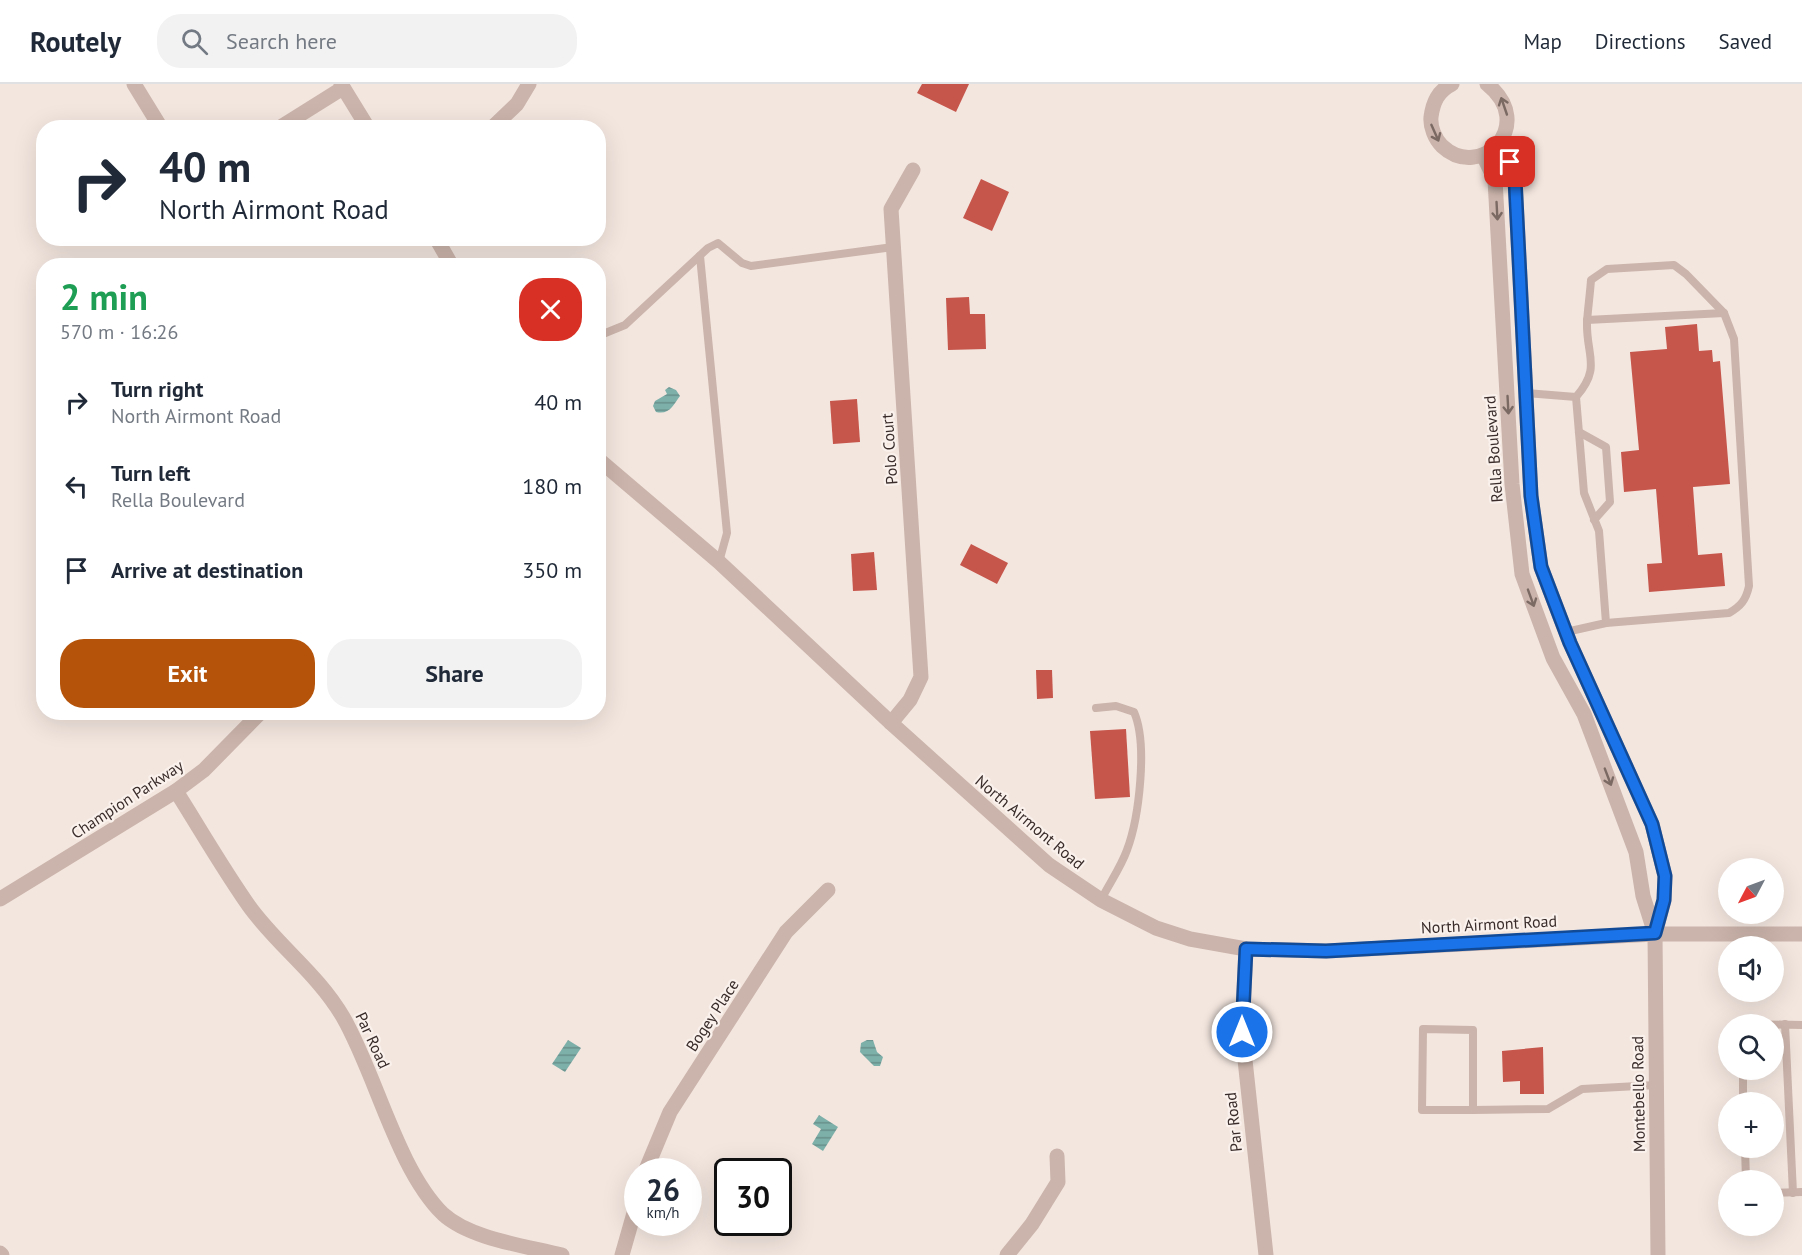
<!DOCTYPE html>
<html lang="en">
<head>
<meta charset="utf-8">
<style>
  body { margin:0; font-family:"PT Sans",sans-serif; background:#f2f2f3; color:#1f2937; height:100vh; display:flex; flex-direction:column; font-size:22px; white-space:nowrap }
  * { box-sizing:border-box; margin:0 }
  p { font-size:20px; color:#747a83 }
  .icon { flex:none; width:33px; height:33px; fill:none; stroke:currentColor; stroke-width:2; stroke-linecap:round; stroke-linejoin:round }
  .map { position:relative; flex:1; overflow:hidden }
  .side { position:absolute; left:36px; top:174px; width:570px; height:462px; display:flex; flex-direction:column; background:#fff; border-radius:24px; box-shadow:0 6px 24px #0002 }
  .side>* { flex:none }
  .guide { position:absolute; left:36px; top:36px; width:570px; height:126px; border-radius:24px; box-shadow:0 6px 24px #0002; background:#fff; color:#1f2937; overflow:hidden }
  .needle { width:39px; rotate:229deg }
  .controls { position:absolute; left:1718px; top:774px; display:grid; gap:12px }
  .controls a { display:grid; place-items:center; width:66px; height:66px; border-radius:50%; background:#fff; box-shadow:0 6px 24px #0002; font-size:30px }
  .speed { position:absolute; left:624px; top:1074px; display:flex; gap:12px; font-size:30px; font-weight:700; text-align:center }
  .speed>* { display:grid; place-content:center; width:78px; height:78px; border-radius:50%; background:#fff; box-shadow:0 6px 24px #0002; line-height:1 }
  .speed small { font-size:15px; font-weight:400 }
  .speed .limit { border:3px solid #111; border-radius:9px; background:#fff; color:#111 }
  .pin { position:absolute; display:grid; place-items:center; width:51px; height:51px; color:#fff; margin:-26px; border-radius:12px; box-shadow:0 3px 9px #0006 }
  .me { position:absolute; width:66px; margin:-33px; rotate:0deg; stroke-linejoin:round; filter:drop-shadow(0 0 4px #0008) }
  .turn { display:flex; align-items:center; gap:21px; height:126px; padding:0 24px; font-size:27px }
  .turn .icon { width:78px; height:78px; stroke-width:2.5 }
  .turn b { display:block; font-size:42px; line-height:51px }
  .round { display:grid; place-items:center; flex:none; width:63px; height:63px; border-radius:24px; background:#f2f2f3 }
  .head { display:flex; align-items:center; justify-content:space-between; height:102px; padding:0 24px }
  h1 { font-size:36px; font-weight:800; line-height:45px; color:#1e9e55 }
  .primary-button { display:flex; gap:12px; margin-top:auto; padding:12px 24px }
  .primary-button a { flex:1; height:69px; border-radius:24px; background:#b45309; color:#fff; font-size:24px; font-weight:800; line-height:69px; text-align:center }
  .primary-button a+a { background:#f2f2f3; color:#1f2937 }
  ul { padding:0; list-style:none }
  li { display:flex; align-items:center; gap:18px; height:84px; padding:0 24px }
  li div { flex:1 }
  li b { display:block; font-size:22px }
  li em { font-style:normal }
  header { display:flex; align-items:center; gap:36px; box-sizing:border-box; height:84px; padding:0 30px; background:#fff; border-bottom:2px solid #e0e1e3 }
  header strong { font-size:28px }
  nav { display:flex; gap:33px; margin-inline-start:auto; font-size:21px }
  .search { width:420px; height:54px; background:#f2f2f3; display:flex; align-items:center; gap:15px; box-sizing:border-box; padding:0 21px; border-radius:24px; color:#747a83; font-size:22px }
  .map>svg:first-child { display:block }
</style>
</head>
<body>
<header>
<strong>Routely</strong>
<div class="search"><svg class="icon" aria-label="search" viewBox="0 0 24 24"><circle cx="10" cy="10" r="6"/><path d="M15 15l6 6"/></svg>Search here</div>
<nav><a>Map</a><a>Directions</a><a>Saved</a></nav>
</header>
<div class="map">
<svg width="1802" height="1171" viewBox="0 0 1802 1171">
  <defs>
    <pattern id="water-rules" width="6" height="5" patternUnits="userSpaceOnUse" patternTransform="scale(1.5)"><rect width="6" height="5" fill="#7eb0aa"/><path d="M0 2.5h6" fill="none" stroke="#688f8b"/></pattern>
  </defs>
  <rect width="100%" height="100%" fill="#f3e6df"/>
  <!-- water -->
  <g fill="url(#water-rules)">
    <path d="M669 303 676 306 680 312C673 321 670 331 656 328L653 322 655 317 667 310 665 306Z"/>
    <polygon points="568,956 581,964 565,988 552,980"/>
    <polygon points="867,956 873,956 877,968 883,973 880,982 874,982 860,968 861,959"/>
    <polygon points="819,1031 838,1043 823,1067 812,1060 821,1045 813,1040"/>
    <polygon points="744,1139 759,1139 758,1145 751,1151 745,1148"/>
  </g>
  <!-- building -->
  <g fill="#c6554b">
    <polygon points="922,0 969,0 956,28 917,9"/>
    <polygon points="981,95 1009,108 992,147 963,134"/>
    <polygon points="969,213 970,230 985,230 986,265 948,266 946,214"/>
    <polygon points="1697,240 1699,267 1712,266 1713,278 1720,277 1730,400 1693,403 1698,471 1722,469 1725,502 1649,508 1647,480 1662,479 1656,405 1624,408 1621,368 1639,366 1630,268 1667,265 1665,243"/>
    <polygon points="857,315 860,358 833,360 830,317"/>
    <polygon points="971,460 1008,479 997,500 960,481"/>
    <polygon points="874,468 877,506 853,507 851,470"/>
    <polygon points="1036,586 1052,586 1053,614 1037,615"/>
    <polygon points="1126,645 1130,713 1095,715 1090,647"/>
    <polygon points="1543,963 1544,1010 1520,1010 1520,997 1503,998 1502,967"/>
  </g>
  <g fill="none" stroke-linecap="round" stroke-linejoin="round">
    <!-- service -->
    <g stroke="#cbb4ab" stroke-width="8">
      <polyline points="700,172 727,449 719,478"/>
      <polyline points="1587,236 1724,229"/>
      <polyline points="598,252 625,241 708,164 718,159 742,179 751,182 893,163"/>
      <polyline points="1526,309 1576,313 1584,409 1599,447 1606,539 1566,548"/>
      <path d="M1576 313C1602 283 1586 272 1587 238 1588 224 1590 210 1591 196L1607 185 1674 181 1686 190 1724 229 1734 255 1749 502C1746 516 1741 522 1729 529L1606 539"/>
      <polyline points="1579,348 1606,363 1610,418 1594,436"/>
      <path d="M1096 624 1116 622 1134 628C1148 660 1139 734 1127 766 1121 783 1109 800 1101 816"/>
      <polyline points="1741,940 1802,941"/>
      <polyline points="1785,940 1793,1109"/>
      <polyline points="1743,986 1743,1018"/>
      <polyline points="1473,1026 1422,1026 1423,945 1473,946 1473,1026 1548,1025 1582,1005 1656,1001"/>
      <polyline points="1745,1064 1746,1096"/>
      <polyline points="1773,1109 1802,1108"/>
    </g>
    <!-- minor -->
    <g stroke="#cbb4ab" stroke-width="15">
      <polyline points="134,0 161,44"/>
      <path d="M1452 0C1438 7 1433 18 1431 33 1430 43 1435 55 1442 62 1480 98 1538 41 1487 0"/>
      <polyline points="279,44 343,4"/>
      <polyline points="492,44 517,20 529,0"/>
      <polyline points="1498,61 1509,74 1515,95 1531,412 1541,483 1570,559 1652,740 1665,792 1664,816 1655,850"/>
      <polyline points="1483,71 1495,96 1512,400 1522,490 1553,574 1584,630 1636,768 1643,812 1655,850"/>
      <polyline points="891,639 910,616 921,593 891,125 913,86"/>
      <path d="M176 707C200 745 223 785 249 822 277 861 318 890 343 933 376 990 397 1085 443 1130 470 1155 527 1162 562 1171"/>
      <polyline points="0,815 176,707 204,686 261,628"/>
      <polyline points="1246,865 1242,948 1266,1171"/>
      <polyline points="645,1088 670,1028 786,848 828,806"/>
      <polyline points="0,1169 2,1171"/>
      <polyline points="622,1171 638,1115"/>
      <polyline points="1007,1171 1032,1140 1058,1098 1057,1072"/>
    </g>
    <!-- tertiary -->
    <g stroke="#cbb4ab" stroke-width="15">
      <polyline points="341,0 368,44"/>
      <polyline points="436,154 452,182"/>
      <polyline points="598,375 719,478 891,639 1049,781 1101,816 1156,844 1190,855 1246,865 1326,867 1655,850 1802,850"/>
      <polyline points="1655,850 1658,1171"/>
    </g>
  </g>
  <!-- one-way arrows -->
  <defs><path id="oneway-shaft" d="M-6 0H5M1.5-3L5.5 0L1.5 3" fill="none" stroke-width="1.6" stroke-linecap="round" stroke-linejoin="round" transform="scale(1.5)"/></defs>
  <g stroke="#7b6964">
    <use href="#oneway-shaft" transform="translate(1504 22) rotate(-109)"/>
    <use href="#oneway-shaft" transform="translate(1435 49) rotate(66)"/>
    <use href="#oneway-shaft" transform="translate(1497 127) rotate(87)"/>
    <use href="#oneway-shaft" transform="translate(1508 321) rotate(87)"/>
    <use href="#oneway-shaft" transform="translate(1531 514) rotate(70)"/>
    <use href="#oneway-shaft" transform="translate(1608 693) rotate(69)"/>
  </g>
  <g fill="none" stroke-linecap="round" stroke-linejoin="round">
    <!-- route casing -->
    <g stroke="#114b97" stroke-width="15">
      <polyline id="route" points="1242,948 1246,865 1326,867 1655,849 1664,816 1665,792 1652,740 1570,559 1541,483 1531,412 1515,95 1510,78"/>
    </g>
    <!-- route -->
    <use href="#route" stroke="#1a73e8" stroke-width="10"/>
  </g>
  <g text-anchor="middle" stroke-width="4.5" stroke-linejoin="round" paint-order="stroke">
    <!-- street labels -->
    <g font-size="16" fill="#392c2a" stroke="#faf1ec">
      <text transform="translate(889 365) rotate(-94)" y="6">Polo Court</text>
      <text transform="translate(1493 365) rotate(-94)" y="6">Rella Boulevard</text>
      <text transform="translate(127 715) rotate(-33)" y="6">Champion Parkway</text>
      <text transform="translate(1030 738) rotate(40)" y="6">North Airmont Road</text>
      <text transform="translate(1489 840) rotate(-3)" y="6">North Airmont Road</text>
      <text transform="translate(712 931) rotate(-57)" y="6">Bogey Place</text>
      <text transform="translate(373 956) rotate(65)" y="6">Par Road</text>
      <text transform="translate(1638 1010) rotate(-91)" y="6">Montebello Road</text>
      <text transform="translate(1233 1038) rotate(-96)" y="6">Par Road</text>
    </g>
  </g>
</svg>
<div class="controls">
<a><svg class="needle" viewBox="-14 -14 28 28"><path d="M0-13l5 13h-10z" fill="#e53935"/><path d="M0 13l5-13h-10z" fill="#747a83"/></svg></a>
<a><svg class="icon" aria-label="sound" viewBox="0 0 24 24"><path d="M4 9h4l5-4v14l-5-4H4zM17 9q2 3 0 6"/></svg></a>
<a><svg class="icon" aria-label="search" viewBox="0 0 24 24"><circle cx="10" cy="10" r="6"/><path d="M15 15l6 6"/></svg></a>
<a>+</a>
<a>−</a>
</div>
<div class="speed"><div>26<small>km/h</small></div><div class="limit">30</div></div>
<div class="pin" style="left:1510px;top:78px;background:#d93025"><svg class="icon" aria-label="arrive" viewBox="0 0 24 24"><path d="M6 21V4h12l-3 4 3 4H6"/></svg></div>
<svg class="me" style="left:1242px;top:948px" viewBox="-20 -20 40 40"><circle r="17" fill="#1a73e8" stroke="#fff" stroke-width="3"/><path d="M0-11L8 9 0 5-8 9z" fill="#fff"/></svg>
<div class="guide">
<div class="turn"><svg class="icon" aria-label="right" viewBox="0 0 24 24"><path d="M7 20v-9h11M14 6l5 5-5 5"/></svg><div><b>40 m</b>North Airmont Road</div></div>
</div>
<section class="side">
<div class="head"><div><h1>2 min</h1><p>570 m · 16:26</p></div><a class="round" style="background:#d93025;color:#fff"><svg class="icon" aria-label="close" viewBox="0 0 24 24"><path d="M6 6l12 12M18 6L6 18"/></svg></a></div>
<ul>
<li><svg class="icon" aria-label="right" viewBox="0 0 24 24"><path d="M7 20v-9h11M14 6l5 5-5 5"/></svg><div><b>Turn right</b><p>North Airmont Road</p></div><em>40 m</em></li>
<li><svg class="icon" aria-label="left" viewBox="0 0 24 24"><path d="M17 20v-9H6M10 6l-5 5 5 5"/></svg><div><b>Turn left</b><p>Rella Boulevard</p></div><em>180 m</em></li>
<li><svg class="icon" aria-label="arrive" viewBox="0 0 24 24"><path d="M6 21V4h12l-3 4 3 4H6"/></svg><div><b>Arrive at destination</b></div><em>350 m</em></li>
</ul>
<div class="primary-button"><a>Exit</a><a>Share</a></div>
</section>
</div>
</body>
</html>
